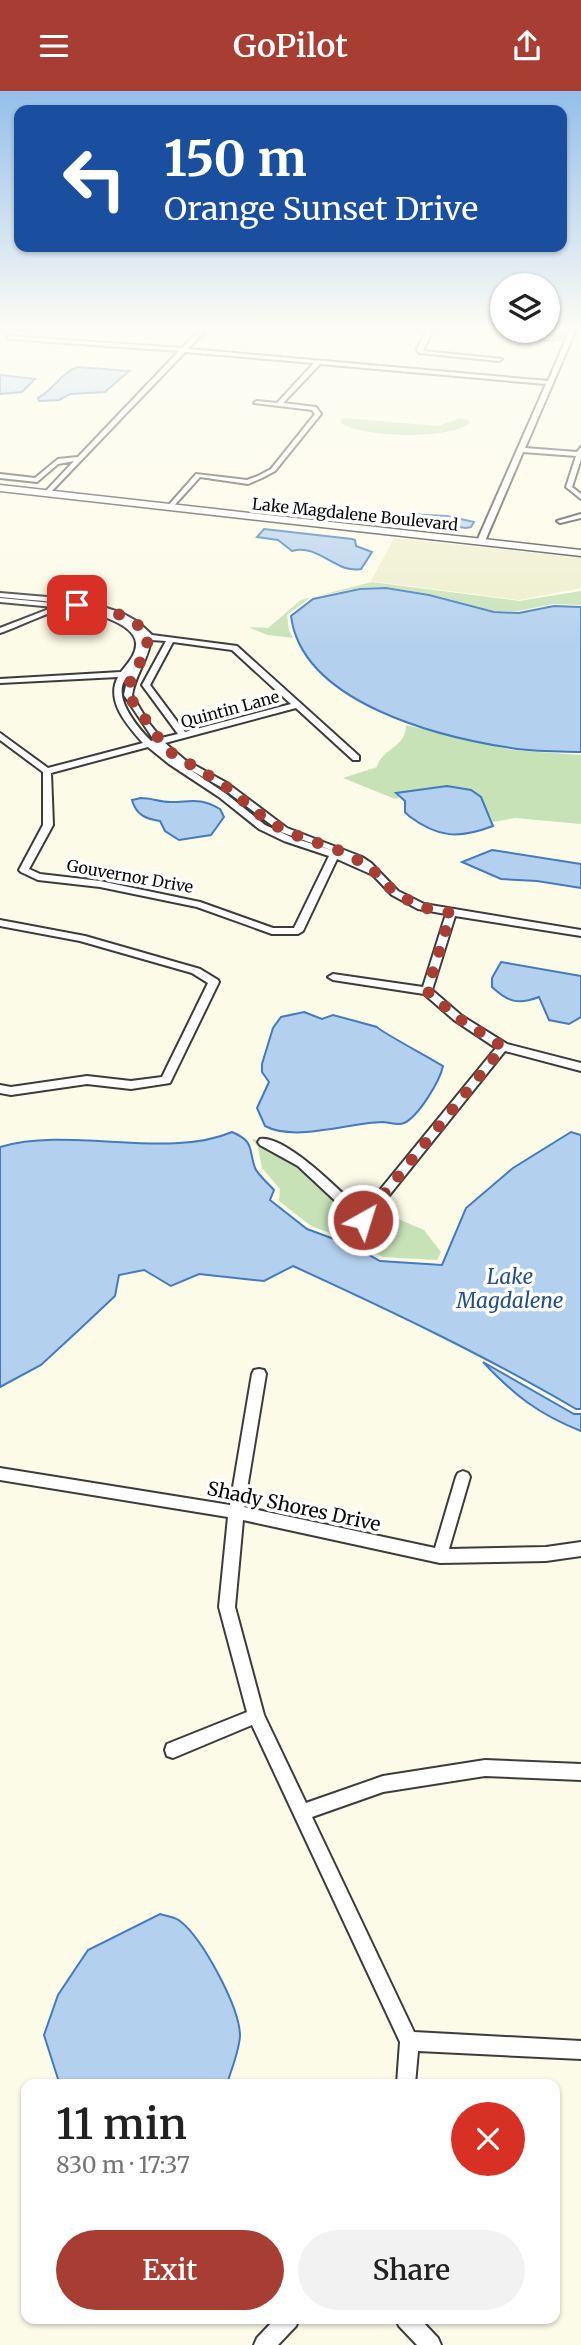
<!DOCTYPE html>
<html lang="en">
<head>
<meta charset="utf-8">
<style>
  body { margin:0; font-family:Merriweather,serif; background:#f2f2f2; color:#222; height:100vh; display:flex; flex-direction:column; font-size:26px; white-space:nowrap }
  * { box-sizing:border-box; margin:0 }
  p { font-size:23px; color:#767676 }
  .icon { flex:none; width:38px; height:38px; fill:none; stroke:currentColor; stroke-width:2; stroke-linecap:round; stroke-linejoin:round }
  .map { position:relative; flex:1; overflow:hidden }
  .details { position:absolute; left:21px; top:1988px; width:539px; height:245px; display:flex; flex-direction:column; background:#fff; border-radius:14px; box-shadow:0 2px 5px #0004 }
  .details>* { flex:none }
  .top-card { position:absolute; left:14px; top:14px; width:553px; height:147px; border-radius:14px; box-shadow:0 2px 5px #0004; background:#1a4fa0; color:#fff; overflow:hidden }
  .tools { position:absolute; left:490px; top:182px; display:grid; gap:14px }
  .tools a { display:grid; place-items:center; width:70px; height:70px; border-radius:50%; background:#fff; box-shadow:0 2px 5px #0004; font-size:35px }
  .pin { position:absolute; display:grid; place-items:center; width:60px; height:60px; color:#fff; margin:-30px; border-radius:14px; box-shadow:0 4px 10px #0006 }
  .me { position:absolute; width:77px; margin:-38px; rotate:39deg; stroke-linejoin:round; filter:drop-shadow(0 0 5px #0008) }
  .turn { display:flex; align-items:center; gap:24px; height:147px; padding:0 35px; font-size:32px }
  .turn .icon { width:91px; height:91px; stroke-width:2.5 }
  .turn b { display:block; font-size:49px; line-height:60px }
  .round { display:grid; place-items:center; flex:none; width:74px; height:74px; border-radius:37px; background:#f2f2f2 }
  .headline { display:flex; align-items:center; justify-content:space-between; height:119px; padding:0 35px }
  h1 { font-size:42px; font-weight:600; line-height:52px }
  .action { display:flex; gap:14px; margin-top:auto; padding:14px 35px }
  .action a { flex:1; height:80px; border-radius:42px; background:#a83e33; color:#fff; font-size:28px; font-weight:600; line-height:80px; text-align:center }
  .action a+a { background:#f2f2f2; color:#222 }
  header { display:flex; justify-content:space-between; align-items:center; height:91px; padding:0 35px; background:#a83e33; color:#fff; font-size:32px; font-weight:600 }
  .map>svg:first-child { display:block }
</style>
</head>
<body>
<header><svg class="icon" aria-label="menu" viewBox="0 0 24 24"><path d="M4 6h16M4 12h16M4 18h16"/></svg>GoPilot<svg class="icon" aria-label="share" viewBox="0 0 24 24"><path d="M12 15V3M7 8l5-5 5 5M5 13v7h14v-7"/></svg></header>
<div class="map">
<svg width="581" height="2254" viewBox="0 0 581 2254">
  <rect width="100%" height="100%" fill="#fcfbe8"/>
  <!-- farmland -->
  <polygon fill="#edefcc" points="394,447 581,467 581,497 519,509 371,490"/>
  <!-- green -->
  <g fill="#c7e2b7">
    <path d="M344 327 438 335 460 327 469 329 470 332C450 349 362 347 341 332L340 329Z"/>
    <polygon points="372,491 519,510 581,500 581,514 553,513 518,520 494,520 430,503 386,496 360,497 311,506 287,524 289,539 293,547 268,544 248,536 268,537 301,509"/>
    <path d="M406 634 512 659 581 664V733L515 727 493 731 481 706 447 695 396 702 399 707 395 708 343 687 377 676C381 658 407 656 406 634Z"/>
    <polygon points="252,1048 272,1051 328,1092 382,1121 424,1139 441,1161 437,1169 383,1166 356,1152 311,1135 279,1110 280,1098 262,1077 258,1056"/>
  </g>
  <!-- water -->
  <g fill="#b3d0ee" stroke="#437bbc" stroke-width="2">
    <path d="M78 276 129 280 105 301 70 303 59 309 39 310 38 307C53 299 62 281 78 276Z"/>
    <polygon points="0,284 35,288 22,301 0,303"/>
    <polygon points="406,423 447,425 474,431 471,436 466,437 410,430 405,428"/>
    <path d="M264 438 352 448 355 449 356 455 372 461 361 478C336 483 318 452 292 460L278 449 257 446Z"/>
    <path d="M386 497 429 504 494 521 519 522 554 515 581 516V661C558 660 534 661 511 657 439 646 302 612 291 525L313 508 360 498Z"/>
    <path d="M447 695 471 699 481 706 493 735C459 748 438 747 409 725L405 721V710L396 702Z"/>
    <path d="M141 707C151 707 160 711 170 711 192 711 199 706 220 718L224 726 211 744 179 749 165 740 160 730C146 728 136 724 132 709Z"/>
    <polygon points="492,759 581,773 581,797 537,790 501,788 462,771"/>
    <path d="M501 871 581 885V926L569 933 549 929 539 906C518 914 508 911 492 896V887Z"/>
    <path d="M304 921 322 928 333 924 377 936C381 941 432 968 443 975 440 990 418 1026 404 1032 397 1035 389 1031 382 1031 348 1032 295 1051 265 1035L257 1017 269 991 262 981V973L273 937 281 926Z"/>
    <path d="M232 1041C255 1051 248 1057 255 1077 258 1084 268 1092 274 1099L270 1109 307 1138 353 1155 380 1170 442 1174 466 1117 513 1077 571 1041 581 1044V1318H576C484 1264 389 1219 293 1175L264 1190 199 1183 171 1195 144 1179 119 1184 115 1205 81 1237 41 1274 0 1296V1056C70 1035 167 1069 232 1041Z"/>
    <path d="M483 1271 574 1323H581V1340C538 1323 514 1304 483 1271Z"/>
    <path d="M160 1823C166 1825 176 1826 180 1830 203 1848 240 1917 240 1945 239 1961 231 1979 227 1993H65L58 1988 44 1944 58 1904 88 1859Z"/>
  </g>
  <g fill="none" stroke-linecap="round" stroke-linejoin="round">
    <!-- minor casing -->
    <g stroke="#3c3c3c" stroke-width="4">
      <g id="minor">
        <polygon points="198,241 204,241 188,258 548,290 569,241 575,241 525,357 577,361 581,356 581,368 572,396 581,403 581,408 566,396 576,365 523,361 485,450 481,452 477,450 546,293 320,273 283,312 316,316 321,323 275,380 262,387 248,393 200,386 171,418 167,418 167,416 196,383 247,389 258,385 271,378 315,323 312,319 254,312 257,310 277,312 314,272 185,261 48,404 43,403 74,370 58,373 37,391 0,387 0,383 35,387 58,368 78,366 179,260 9,248 7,245 182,257"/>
        <polygon points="426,241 432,241 423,260 502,268 499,270 419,262 417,258"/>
        <polygon points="516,241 565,247 544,249"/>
        <polygon points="581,423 581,427 560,432 557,430"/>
        <path d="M0 502 59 507 100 515 122 522 138 531 152 544 237 555 359 665V669H353L296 617 165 652 185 669 227 692 287 737 362 766 371 772 398 800 424 813 581 839V845L455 825 432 899 462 925 507 953 581 972V980L505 960 367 1132H359L298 1075 260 1054 258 1051 260 1048C286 1044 343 1103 362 1121L496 957 454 929 424 903 333 889 328 886 333 883 423 896 446 823 418 818 392 804 373 784 337 768 303 840 298 843H272L197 816 100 796 38 789 21 781 19 779 43 734V681L0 649V642L48 677 143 652C128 635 105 610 118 586L0 592V588L121 581C127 573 137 563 136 552 135 531 84 518 67 518 53 518 16 537 0 542V537L54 516 0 511V507L74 514 104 521C71 510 34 510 0 506ZM151 549 166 550 142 594 178 643 161 647 148 631 132 604C135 584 148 569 151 549ZM173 551 232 559 291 613 185 641 150 594ZM128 585 124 604 154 649 151 650C137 636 109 603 128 585ZM148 656 169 673 219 706 259 738 284 750 329 765 294 837H273L200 811 100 790 40 783 29 778 53 734 51 682ZM189 678 221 696 281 741 334 760 291 746 265 734 225 702Z"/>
        <polygon points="0,829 85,845 200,878 218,889 219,891 170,992 131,998 87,993 11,1004 0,1002 0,994 11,996 87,985 131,990 162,986 208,892 192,882 80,850 0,835"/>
        <polygon points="259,1278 264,1279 266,1283 244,1416 435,1457 456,1386 458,1382 463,1380 468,1382 470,1386 449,1458 546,1456 581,1451 581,1465 546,1470 440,1472 243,1429 235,1516 264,1624 306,1712 383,1685 485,1669 581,1673 581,1689 485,1685 383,1701 312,1726 414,1941 581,1950 581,1968 418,1960 415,1993 397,1993 400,1951 252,1634 173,1667 167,1665 165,1659 167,1653 247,1621 219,1516 228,1426 0,1389 0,1377 230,1414 252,1283 254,1279"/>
        <polygon points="275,2228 299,2228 296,2235 278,2254 254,2254 257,2247"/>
        <polygon points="396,2228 420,2228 438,2247 441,2254 417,2254 399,2235"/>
      </g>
    </g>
    <!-- tertiary casing -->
    <g stroke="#3c3c3c" stroke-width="3">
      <polygon id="tertiary" points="0,394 581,459 581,465 0,400"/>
    </g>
    <!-- minor -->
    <use href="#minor" fill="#fff" fill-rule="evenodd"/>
    <!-- tertiary -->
    <use href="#tertiary" fill="#fff" fill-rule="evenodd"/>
  </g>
  <!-- sky -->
  <linearGradient id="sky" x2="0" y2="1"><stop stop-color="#93bfea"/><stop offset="0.43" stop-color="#fefdf5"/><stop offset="1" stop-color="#fefdf5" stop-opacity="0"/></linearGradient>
  <rect width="581" height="557" fill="url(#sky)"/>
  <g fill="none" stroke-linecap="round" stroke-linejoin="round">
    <!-- route -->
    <path stroke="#a83e33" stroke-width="12" stroke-dasharray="0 21.6" d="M77 514C104 518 130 522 148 544 147 571 129 579 128 604L167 659 224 694 270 732 295 744 340 760 369 775 395 802 421 816 451 822 427 900 458 927 503 956 363 1129"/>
  </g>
  <g text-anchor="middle" stroke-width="7" stroke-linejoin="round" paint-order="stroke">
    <!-- far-street labels -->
    <g font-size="16" fill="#090909" stroke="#fff">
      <text transform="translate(355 423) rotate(6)" y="6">Lake Magdalene Boulevard</text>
      <text transform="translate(230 618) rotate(-15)" y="6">Quintin Lane</text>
      <text transform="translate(130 785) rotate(10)" y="6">Gouvernor Drive</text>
    </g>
    <!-- street labels -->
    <g font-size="19" fill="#090909" stroke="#fff">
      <text transform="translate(294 1415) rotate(12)" y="7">Shady Shores Drive</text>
    </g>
    <!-- water labels -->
    <g font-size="21" font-style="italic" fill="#234f8b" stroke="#fff">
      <text x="510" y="1193">Lake<tspan x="510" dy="24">Magdalene</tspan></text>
    </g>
  </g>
</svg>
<div class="tools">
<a><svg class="icon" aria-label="layers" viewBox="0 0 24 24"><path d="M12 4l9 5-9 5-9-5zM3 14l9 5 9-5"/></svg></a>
</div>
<div class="pin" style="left:77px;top:514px;background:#d93025"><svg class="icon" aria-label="arrive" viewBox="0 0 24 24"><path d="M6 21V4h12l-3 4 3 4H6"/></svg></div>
<svg class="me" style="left:363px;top:1129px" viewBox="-20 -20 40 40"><circle r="17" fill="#a83e33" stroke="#fff" stroke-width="3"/><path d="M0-11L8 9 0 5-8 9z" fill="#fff"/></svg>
<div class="top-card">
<div class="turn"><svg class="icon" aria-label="left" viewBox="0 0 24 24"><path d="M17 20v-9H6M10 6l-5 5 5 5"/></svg><div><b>150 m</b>Orange Sunset Drive</div></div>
</div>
<section class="details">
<div class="headline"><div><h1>11 min</h1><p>830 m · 17:37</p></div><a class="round" style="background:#d93025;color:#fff"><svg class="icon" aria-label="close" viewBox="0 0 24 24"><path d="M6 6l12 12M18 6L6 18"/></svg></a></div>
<div class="action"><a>Exit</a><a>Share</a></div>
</section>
</div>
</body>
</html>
